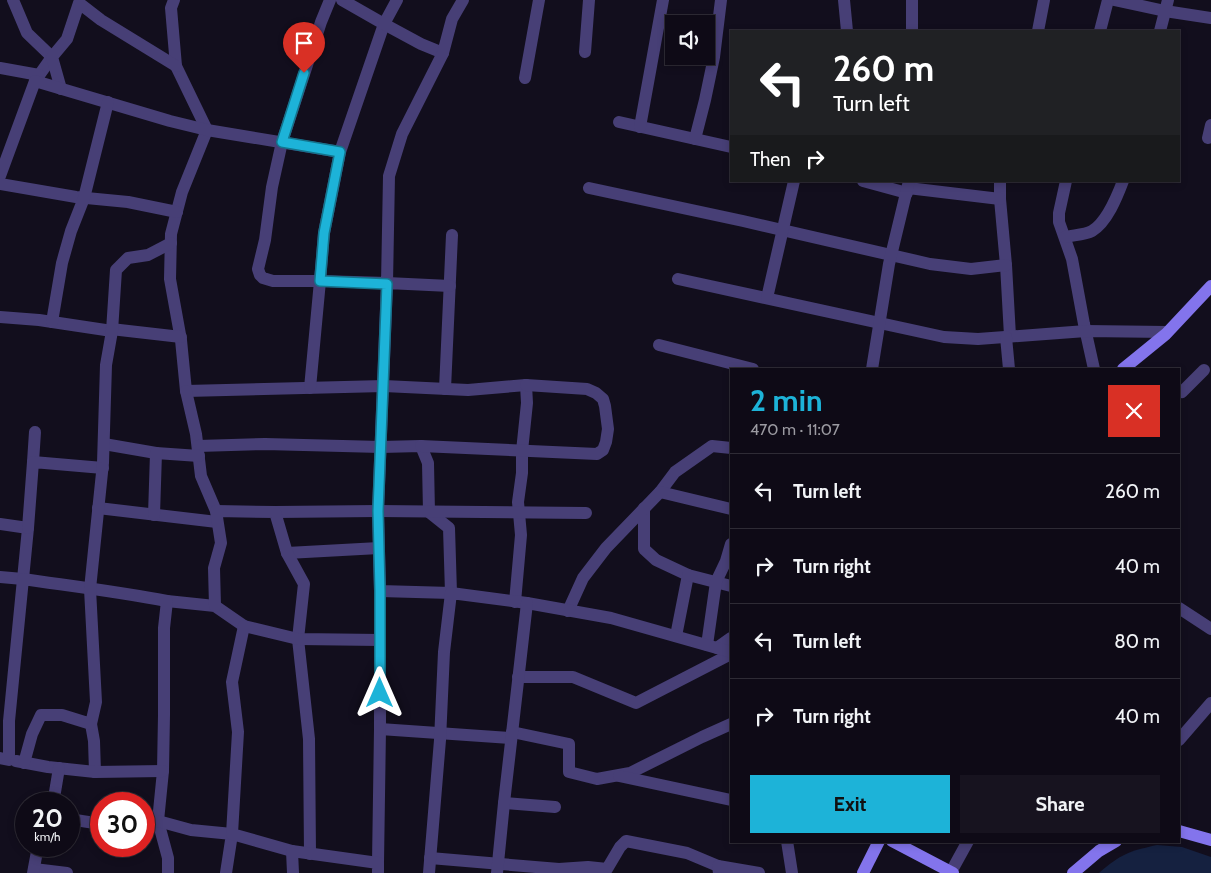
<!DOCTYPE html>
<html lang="en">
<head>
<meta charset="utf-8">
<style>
  body { margin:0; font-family:Cabin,sans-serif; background:#17131f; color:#f1f3f6; height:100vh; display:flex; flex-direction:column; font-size:19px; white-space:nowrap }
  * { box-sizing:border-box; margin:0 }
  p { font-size:16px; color:#9b9aa1 }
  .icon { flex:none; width:28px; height:28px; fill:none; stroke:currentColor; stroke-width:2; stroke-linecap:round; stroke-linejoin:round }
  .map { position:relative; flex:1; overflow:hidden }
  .drawer { position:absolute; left:730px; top:368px; width:450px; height:475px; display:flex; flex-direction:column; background:#0e0a16; border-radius:0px; box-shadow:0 2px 8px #0003,0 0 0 1px #2e2b35 }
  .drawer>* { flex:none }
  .guide { position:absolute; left:730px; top:30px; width:450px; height:152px; border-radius:0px; box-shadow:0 2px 8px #0003,0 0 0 1px #2e2b35; background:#202124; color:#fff; overflow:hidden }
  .tools { position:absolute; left:665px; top:15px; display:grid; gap:10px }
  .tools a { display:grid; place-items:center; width:50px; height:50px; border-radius:0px; background:#0e0a16; box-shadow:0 2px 8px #0003,0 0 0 1px #2e2b35; font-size:25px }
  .speed { position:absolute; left:15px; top:792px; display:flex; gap:10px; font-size:25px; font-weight:700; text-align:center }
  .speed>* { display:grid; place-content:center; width:65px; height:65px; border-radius:50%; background:#0e0a16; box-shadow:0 2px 8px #0003,0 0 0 1px #2e2b35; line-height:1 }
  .speed small { font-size:12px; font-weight:400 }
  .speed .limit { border:8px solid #d22; background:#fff; color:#111 }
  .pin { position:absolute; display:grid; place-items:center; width:42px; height:42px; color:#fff; margin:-51px -21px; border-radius:50% 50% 50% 0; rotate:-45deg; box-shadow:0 0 5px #0007 }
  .pin .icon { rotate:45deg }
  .me { position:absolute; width:55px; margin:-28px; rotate:0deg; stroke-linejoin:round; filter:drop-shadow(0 0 4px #0008) }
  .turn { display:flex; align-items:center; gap:18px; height:105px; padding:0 20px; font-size:22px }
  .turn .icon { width:65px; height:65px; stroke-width:2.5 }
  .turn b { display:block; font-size:35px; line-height:42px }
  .then { display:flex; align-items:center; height:48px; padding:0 20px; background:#0003; gap:10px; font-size:19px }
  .round { display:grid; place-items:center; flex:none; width:52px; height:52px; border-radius:0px; background:#17131f }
  .overview { display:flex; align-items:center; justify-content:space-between; height:85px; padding:0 20px }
  h1 { font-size:30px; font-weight:700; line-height:38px; color:#1db3d8 }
  .primary-button { display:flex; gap:10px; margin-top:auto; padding:10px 20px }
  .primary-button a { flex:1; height:58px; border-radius:0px; background:#1db3d8; color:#111; font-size:20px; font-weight:700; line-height:58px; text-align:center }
  .primary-button a+a { background:#17131f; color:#f1f3f6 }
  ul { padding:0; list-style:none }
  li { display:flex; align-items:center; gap:15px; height:75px; padding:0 20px; border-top:1px solid #2e2b35 }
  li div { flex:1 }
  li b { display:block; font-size:19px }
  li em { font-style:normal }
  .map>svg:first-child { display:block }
</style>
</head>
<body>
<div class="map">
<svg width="1211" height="873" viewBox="0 0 1211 873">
  <rect width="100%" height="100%" fill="#120e1d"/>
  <!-- water -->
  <path fill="#152140" d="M1157 845 1182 847 1211 857V873H1099C1121 854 1129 851 1157 845Z"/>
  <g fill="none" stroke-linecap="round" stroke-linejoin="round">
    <!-- street -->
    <g stroke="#473f76" stroke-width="12">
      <polyline points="13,0 27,33 52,57 35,81"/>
      <polyline points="174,0 171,8 176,66 207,130 182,192 171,234 170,279 181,340 186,391 384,386 468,390 526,385 527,403 522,451 522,473 518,502 521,535 515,602"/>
      <polyline points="330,0 321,22 282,142 272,187 265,240 258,269 260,275 263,278 273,281 320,281 324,233 340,152 384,24 342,0"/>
      <polyline points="397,0 384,24 421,44 443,53"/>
      <polyline points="844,0 847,31"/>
      <polyline points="912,0 912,31"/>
      <polyline points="1114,0 1165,11 1211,18"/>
      <polyline points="1038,31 1044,0"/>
      <polyline points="1100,31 1108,0"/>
      <polyline points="1160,31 1168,0"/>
      <polyline points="585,52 589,0"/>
      <polyline points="0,68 39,75"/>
      <polyline points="525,78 539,0"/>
      <polyline points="61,89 52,57 67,39 79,3 101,20 176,66"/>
      <polyline points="619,122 731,147"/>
      <polyline points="640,127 663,0"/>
      <polyline points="1208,138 1211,125"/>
      <polyline points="695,139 705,100 714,57 721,0"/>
      <polyline points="0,176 35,81 170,121 207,130 340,152"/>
      <polyline points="863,181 907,193"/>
      <polyline points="1000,181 1000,199 1006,265 1010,336"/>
      <polyline points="1066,181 1059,213 1059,222 1072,259 1084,324 1094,369"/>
      <polyline points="0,184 76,197 128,202 177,212"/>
      <polyline points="589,188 743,221 930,264 971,269 1006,265"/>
      <polyline points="908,188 1000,199"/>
      <path d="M1065 237C1073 235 1085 235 1092 231 1107 222 1117 197 1123 181"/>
      <polyline points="678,279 944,337 978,339 1086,331 1167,332"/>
      <polyline points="767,298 794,181"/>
      <polyline points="0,317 39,320 112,331"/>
      <polyline points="52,322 62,263 71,231 84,198 108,102"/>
      <polyline points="111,329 181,337"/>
      <polyline points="1006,337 1009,369"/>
      <polyline points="659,345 753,369"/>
      <polyline points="872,369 889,264 909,181"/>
      <polyline points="310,388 320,281 387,283 389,176 402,134 443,53 452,19 463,0"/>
      <polyline points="445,389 452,235"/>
      <polyline points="1179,390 1182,392 1204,370"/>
      <polyline points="186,391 196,434 201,476 216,511"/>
      <polyline points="104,444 156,453"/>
      <polyline points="198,446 265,444 381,447 421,446 428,463 429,512 449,528 451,593 380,591 378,511 387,283 450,286"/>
      <polyline points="421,446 597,454 603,450 606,442 608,429 605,406 603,399 596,393 587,389 526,385"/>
      <polyline points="33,462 35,432"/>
      <polyline points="660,492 675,472 712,446 731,448"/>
      <polyline points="98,508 217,522"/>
      <polyline points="644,508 644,549 656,560 688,575 676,636"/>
      <polyline points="275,512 378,511 586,513"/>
      <polyline points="154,515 156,453 199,456"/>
      <polyline points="0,524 28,528 23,579 0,577"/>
      <polyline points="28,528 33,462 103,468"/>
      <polyline points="287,553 379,548"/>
      <polyline points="688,575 731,586"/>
      <polyline points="167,601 215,606 244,626"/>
      <polyline points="215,606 214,568 221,543 216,511 275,512 287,553 304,584 298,639 309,739 310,854"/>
      <polyline points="1179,608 1211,629"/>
      <polyline points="568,611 583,578 606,548 660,492 731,509"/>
      <polyline points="707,645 716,582 726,561 731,544"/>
      <polyline points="717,648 731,638"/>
      <polyline points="518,677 573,677 636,703 731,654"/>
      <polyline points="91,724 94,741 95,772"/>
      <polyline points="380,729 511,738"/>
      <polyline points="512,732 569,744 569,772 597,779 630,773 702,737 731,724"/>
      <polyline points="1179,740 1211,703"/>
      <path d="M0 758 9 760V721L23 579C71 586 120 592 167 601L164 628V715L163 771 158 821 168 858V873"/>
      <polyline points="16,761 48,767 95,772 163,771"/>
      <polyline points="24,763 32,734 41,715 62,715 91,724 96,702 90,589 103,463 106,365 112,331 116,270 128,258 148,255 171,243"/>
      <polyline points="619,776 731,800"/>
      <polyline points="504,803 555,807"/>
      <polyline points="53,804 59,768"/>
      <polyline points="69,819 101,824"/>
      <polyline points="144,822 158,821 191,830 232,834 226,873"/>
      <polyline points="787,841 792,873"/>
      <polyline points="292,851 232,834 238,732 232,682 244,626 298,639 380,640"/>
      <polyline points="430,858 559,869 588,867 607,869 620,847 626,841 687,853 718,866 719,873"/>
      <polyline points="378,863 380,729 380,591"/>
      <polyline points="718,866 759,873"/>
      <polyline points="34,869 67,873"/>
      <polyline points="951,872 968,841"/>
      <polyline points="33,873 38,846"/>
      <polyline points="293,873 292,851 378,863 378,873"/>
      <polyline points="429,873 440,740 444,652 451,593 527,603 611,618 731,652"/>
      <polyline points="497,873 504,803 527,603"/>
    </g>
    <!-- secondary -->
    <g stroke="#8374ec" stroke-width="12">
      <polyline points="1123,369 1166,334 1211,286"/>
      <polyline points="1179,831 1211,840"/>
      <polyline points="892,841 953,873"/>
      <polyline points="863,873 879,841"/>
      <polyline points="1073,873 1099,851 1116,841"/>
    </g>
  </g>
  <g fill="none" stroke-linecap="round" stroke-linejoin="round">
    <!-- route casing -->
    <g stroke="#13748c" stroke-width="12">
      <polyline id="route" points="304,73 282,142 340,152 324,233 320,281 387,284 378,511 380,591 380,693"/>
    </g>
    <!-- route -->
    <use href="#route" stroke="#1db3d8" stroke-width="9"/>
  </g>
</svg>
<div class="tools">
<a><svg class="icon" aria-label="sound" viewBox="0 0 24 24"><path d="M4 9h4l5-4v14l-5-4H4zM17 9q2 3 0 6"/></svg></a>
</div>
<div class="speed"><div>20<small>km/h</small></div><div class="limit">30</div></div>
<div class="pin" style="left:304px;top:73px;background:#d93025"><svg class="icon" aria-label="arrive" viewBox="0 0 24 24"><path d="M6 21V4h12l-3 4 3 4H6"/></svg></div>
<svg class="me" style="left:380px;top:693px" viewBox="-20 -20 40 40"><path d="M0-17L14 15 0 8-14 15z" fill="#1db3d8" stroke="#fff" stroke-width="4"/></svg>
<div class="guide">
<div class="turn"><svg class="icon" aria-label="left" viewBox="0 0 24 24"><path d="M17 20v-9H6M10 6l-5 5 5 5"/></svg><div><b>260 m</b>Turn left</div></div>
<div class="then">Then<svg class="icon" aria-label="right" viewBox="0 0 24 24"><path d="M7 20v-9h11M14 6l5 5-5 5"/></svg></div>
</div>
<section class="drawer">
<div class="overview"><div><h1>2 min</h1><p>470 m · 11:07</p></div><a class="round" style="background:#d93025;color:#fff"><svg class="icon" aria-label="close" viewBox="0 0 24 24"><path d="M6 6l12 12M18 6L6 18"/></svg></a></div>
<ul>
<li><svg class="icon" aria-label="left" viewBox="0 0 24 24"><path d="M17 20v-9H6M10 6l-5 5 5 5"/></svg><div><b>Turn left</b></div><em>260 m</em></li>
<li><svg class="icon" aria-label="right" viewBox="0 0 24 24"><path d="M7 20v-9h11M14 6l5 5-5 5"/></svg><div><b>Turn right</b></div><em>40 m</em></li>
<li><svg class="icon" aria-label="left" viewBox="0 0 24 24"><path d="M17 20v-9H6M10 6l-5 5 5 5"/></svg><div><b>Turn left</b></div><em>80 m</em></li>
<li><svg class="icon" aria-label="right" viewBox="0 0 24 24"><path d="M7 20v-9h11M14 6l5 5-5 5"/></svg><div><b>Turn right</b></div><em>40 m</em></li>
</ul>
<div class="primary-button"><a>Exit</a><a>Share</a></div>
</section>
</div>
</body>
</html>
